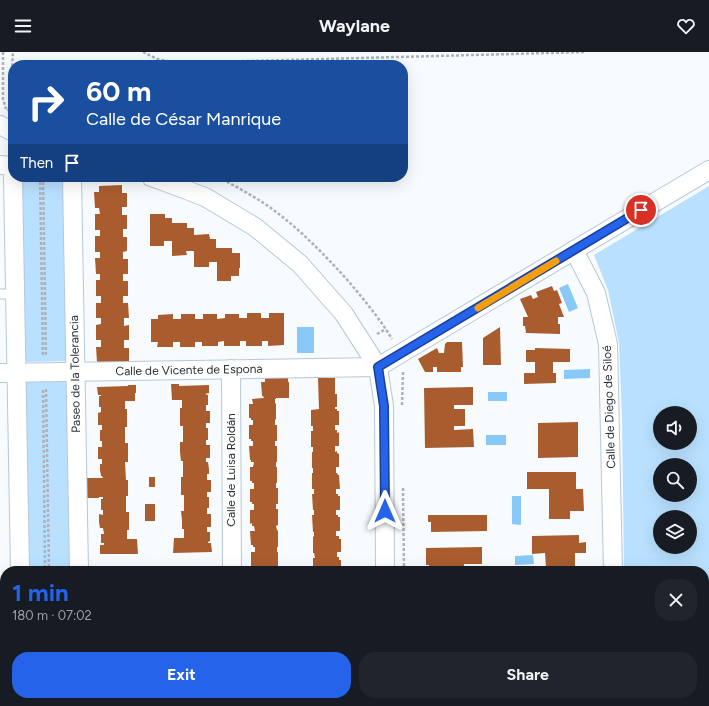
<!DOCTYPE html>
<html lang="en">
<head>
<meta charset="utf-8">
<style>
  body { margin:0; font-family:Figtree,sans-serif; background:#20242c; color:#f1f3f6; height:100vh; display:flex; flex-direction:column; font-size:15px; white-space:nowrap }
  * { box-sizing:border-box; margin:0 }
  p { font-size:13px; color:#9ea1a6 }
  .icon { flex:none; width:22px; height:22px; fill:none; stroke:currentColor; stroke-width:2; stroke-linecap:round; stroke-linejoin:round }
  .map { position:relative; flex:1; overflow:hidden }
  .side { position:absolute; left:0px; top:514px; width:709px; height:140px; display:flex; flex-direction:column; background:#171b24; border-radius:16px 16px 0 0; box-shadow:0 4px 16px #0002 }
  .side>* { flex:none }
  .top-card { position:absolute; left:8px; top:8px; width:400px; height:122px; border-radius:16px; box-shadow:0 4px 16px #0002; background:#1a4fa0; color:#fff; overflow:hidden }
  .buttons { position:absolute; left:653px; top:354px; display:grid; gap:8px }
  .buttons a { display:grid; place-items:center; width:44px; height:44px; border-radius:50%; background:#171b24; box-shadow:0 4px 16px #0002; font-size:20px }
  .pin { position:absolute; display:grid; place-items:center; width:34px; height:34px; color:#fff; margin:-17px; border:2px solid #fff; border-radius:50%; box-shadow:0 1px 4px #0007 }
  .me { position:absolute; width:44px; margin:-22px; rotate:0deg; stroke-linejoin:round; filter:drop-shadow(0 0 3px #0008) }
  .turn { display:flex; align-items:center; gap:14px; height:84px; padding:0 12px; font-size:18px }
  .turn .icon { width:52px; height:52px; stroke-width:2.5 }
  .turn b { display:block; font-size:28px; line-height:34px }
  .then { display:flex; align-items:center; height:38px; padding:0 12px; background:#0003; gap:8px; font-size:15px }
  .round { display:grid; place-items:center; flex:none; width:42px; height:42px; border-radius:16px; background:#20242c }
  .overview { display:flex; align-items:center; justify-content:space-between; height:68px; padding:0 12px }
  h1 { font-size:24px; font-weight:700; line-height:30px; color:#2563eb }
  .cta { display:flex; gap:8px; margin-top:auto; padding:8px 12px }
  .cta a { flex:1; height:46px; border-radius:16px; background:#2563eb; color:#fff; font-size:16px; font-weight:700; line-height:46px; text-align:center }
  .cta a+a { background:#20242c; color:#f1f3f6 }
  header { display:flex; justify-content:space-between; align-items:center; height:52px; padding:0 12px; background:#171b24; font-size:18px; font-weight:700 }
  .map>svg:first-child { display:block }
</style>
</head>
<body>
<header><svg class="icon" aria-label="menu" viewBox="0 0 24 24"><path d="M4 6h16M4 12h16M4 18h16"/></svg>Waylane<svg class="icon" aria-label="heart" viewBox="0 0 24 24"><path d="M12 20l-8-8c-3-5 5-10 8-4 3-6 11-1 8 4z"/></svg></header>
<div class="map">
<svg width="709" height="654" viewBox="0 0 709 654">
  <rect width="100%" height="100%" fill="#f7fbfe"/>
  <!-- green -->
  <g fill="#b9e1ff" fill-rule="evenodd">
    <polygon points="66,127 70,309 23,310 20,128"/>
    <path d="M709 134V654H635V649H704V519H624L622 365 619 291 608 238 594 203ZM660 361H690V391H660ZM660 413H690V443H660ZM660 465H690V495H660Z"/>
    <polygon points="23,327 71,327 73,519 24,519"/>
    <polygon points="0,576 5,576 5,649 103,649 103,654 0,654"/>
  </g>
  <!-- water -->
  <g fill="#89c9f7">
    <polygon points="568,232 578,256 569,260 559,236"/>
    <rect x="297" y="275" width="17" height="26"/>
    <polygon points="590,317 590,326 564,327 564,318"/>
    <rect x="488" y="340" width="19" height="9"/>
    <rect x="486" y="383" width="20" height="10"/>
    <polygon points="512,444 521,444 521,473 512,472"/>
    <polygon points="533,503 534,512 515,513 515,504"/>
  </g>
  <!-- building -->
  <g fill="#a95d2f">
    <polygon points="122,133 122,141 127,141 127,155 122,155 122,163 127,163 127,177 123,177 123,185 127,185 127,199 123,200 123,207 128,207 128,222 123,222 123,229 128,229 128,244 123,244 123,251 128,251 129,266 124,266 124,274 129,273 129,288 124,288 124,296 129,296 129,310 97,310 96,295 101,295 101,288 96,288 96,273 101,272 101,266 96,266 96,251 101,251 101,244 96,244 96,228 100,228 100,222 96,222 95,206 100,206 100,200 95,200 95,184 100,184 100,178 95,178 95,162 100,162 99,156 95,156 94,140 99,140 99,134"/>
    <polygon points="150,162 165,162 165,166 172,166 172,171 187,171 187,176 194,176 194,183 209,182 210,187 216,187 216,196 232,196 232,201 240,201 240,216 239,216 239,224 231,224 231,229 217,229 217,210 209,210 209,215 194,215 194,199 186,199 187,203 172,204 172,189 164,189 164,194 150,194"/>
    <polygon points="552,234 554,239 557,238 562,251 559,252 564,265 558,265 558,272 560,272 560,282 526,281 525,274 523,274 523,265 528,265 520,247 531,243 533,247 538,245 536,240"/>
    <polygon points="247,261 261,261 261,266 269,266 269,261 284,261 284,293 268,294 268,289 262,289 262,294 246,294 246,289 240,289 240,294 224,294 224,289 218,290 218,294 202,294 202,290 195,290 195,295 180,295 180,290 173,290 173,295 157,295 158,290 151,290 151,267 158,267 158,263 173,262 173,267 181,267 181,262 195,262 195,267 203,267 203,262 217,262 217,267 225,266 225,262 239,262 239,266 247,266"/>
    <polygon points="500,275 501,313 483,313 483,286"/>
    <polygon points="447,290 462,290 463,315 461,315 461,320 437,320 437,315 433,315 433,320 425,320 418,307 437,296 439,301 444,301 445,292"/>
    <polygon points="535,296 570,297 570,310 553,310 553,321 556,321 556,331 524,332 524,321 535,321 535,310 526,310 526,298 535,298"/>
    <polygon points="288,324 288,330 289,330 289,346 276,346 276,347 275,347 275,351 276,352 276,367 275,368 275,373 277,373 277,389 275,389 275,394 277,394 277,410 276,410 276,415 277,415 277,431 276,431 276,436 278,436 278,452 276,452 276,457 278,457 278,473 276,474 277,478 278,479 278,495 277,495 277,500 278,500 278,516 277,516 277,519 255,519 255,516 253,516 253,514 251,514 251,500 255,500 255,495 253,495 253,493 251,493 250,479 255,479 254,474 252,474 252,471 250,472 250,458 254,458 254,452 252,452 252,450 250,450 250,437 254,437 254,431 252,431 252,429 250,429 250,415 253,415 254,410 251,410 251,408 250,408 249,394 253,394 253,389 251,389 251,387 249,387 249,373 253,373 253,368 251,368 251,366 249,366 249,352 253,352 252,347 264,346 263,344 262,344 261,330 265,330 265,325"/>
    <polygon points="318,326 335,326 335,342 337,342 337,355 335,355 335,357 337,357 337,359 339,359 339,373 335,373 335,378 337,378 337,381 339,380 339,394 335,394 335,400 337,399 337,401 339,402 339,415 336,415 336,421 337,421 338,423 339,423 340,437 336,437 336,442 338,442 338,444 340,444 340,458 336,458 336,463 338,463 338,465 340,465 340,479 336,479 336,484 339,484 339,487 341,487 341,500 337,500 337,505 339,505 339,508 341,508 341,519 313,519 313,506 315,506 314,501 313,501 313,485 314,484 314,480 313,480 312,463 314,463 314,458 313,458 312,442 314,442 314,437 312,437 312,421 313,421 313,416 312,416 312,400 313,400 313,395 311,395 311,379 313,379 313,374 311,374 311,358 319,357"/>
    <polygon points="171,332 179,332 179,334 209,333 209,341 205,342 208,343 208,353 206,353 206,359 210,359 210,371 206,371 206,376 208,376 208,388 206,388 206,393 210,393 210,406 206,406 206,410 208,410 209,417 209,422 207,422 207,428 211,428 211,440 207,440 207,445 209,445 209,456 207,456 207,462 211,462 211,475 207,475 207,480 210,480 210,489 208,490 208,491 211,491 212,500 173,501 174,486 184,486 184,477 182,477 182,469 181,459 184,459 184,443 181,443 181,425 183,425 183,409 181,409 180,400 180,390 183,390 183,374 180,374 180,356 182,356 182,348 172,348"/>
    <polygon points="128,333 136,333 136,341 135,341 135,349 125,349 125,357 127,357 127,375 125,375 125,391 128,391 128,410 125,410 126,428 128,428 128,444 126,444 126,460 129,460 129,478 127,478 127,487 137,487 138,502 100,502 100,493 104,493 104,491 101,491 101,482 104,482 103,476 100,476 99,470 99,462 103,463 103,458 101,458 101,447 103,447 103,445 99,445 99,446 84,446 84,426 103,426 102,424 101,424 100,418 100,412 102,412 102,407 98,407 98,395 102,395 102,389 100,389 100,378 102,378 102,373 98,373 98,361 101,360 101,355 99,355 99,344 101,344 101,343 98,343 97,335 128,334"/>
    <polygon points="473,335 473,353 454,353 454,357 465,357 465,374 454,374 454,378 473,377 474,395 425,396 424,336"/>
    <polygon points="578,370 578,405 538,406 538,371"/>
    <polygon points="527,420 576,420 576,437 583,437 584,459 570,459 570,467 549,467 549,437 527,437"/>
    <rect x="149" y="425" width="6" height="10"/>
    <rect x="145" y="452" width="10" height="17"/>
    <polygon points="428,463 487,463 487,479 431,480 431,470 428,470"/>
    <polygon points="579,483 579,491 586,490 586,501 575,501 575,514 572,519 543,519 543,516 546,516 545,501 532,502 532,484"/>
    <polygon points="482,495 482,512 464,512 464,519 428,519 429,513 426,513 426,496"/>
    <rect x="0" y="536" width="5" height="25"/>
    <rect x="118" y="649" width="95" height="5"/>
    <rect x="253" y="649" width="27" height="5"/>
    <rect x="313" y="649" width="16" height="5"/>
    <rect x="448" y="649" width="39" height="5"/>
    <polygon points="540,649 574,649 574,650 540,651"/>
  </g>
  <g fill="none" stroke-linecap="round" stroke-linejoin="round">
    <!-- service casing -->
    <g stroke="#b4c8d8" stroke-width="11">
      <polyline id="service" points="0,242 15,242"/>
    </g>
    <!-- minor casing -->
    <g stroke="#b4c8d8" stroke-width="20">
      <g id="minor">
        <polyline points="0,73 13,80"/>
        <polyline points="0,113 13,114"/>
        <polyline points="13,125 20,519"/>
        <polyline points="72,125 79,519"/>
        <polyline points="151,125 160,128 205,145 255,175 300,212 344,262 378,315 384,354 385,519"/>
        <polyline points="574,198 596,241 608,292 613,519"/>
        <polyline points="231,317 232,519"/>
        <polyline points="0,321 378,315 709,118"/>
        <polyline points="0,569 5,569"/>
        <polyline points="109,649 109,654"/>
        <polyline points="236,649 236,654"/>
        <polyline points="615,649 615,654"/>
        <polyline points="386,654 386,649"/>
      </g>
    </g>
    <!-- path -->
    <g stroke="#adb2b7" stroke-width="2.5" stroke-dasharray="3 2" stroke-linecap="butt">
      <polyline points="3,0 3,47 6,57"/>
      <polyline points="143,0 157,7 172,10 211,10 586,0"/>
      <path d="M8 59C15 44 11 18 13 0"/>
      <polyline points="40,125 43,305"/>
      <polyline points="43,125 46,304"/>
      <path d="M218 125C235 134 252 143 268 154 299 176 325 203 350 231 365 249 380 267 392 287"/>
      <polyline points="377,282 386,277"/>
      <polyline points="46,337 49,519"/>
      <polyline points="43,338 45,519"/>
      <polyline points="402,353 403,320"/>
      <polyline points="403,436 404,519"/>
      <polyline points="1,586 2,654"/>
      <polyline points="4,590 4,650 21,649"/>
      <polyline points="51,649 51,654"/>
      <polyline points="82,649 93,649"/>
      <polyline points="416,649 421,654"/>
    </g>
    <!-- service -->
    <use href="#service" stroke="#fff" stroke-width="9"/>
    <!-- minor -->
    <use href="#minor" stroke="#fff" stroke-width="18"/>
  </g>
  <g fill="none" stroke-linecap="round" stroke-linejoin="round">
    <!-- route casing -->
    <g stroke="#184099" stroke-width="10">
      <polyline id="route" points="385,459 384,354 378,315 641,158"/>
    </g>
    <!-- route -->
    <use href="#route" stroke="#2563eb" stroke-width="7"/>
    <!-- slow -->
    <polyline stroke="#f59e0b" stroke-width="7" points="478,256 556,209"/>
  </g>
  <g text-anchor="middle" stroke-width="4" stroke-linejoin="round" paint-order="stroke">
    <!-- street labels -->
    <g font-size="12" fill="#293137" stroke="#fff">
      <text transform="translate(189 318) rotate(-1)" y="4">Calle de Vicente de Espona</text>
      <text transform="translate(75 322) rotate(-91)" y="4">Paseo de la Tolerancia</text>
      <text transform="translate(609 355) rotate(-92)" y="4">Calle de Diego de Siloé</text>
      <text transform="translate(231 418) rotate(-90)" y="4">Calle de Luisa Roldán</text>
    </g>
  </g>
</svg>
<div class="buttons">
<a><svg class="icon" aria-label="sound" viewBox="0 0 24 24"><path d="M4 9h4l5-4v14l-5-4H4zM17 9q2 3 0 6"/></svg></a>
<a><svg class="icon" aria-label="search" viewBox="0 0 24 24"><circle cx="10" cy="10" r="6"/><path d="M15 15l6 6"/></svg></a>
<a><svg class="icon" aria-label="layers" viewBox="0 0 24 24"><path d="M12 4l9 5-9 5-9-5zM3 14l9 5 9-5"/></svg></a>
</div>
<div class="pin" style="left:641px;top:158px;background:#d93025"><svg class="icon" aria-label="arrive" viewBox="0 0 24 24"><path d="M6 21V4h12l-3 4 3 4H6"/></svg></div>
<svg class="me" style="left:385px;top:459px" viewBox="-20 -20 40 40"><path d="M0-17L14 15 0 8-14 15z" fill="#2563eb" stroke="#fff" stroke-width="4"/></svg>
<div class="top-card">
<div class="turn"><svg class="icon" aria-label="right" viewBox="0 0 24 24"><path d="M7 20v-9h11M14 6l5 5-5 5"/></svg><div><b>60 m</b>Calle de César Manrique</div></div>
<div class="then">Then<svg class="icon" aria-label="arrive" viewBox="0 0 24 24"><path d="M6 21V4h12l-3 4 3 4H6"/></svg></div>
</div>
<section class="side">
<div class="overview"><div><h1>1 min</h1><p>180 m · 07:02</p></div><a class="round"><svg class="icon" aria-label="close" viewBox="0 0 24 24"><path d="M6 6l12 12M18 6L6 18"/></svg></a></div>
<div class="cta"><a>Exit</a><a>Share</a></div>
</section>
</div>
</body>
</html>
